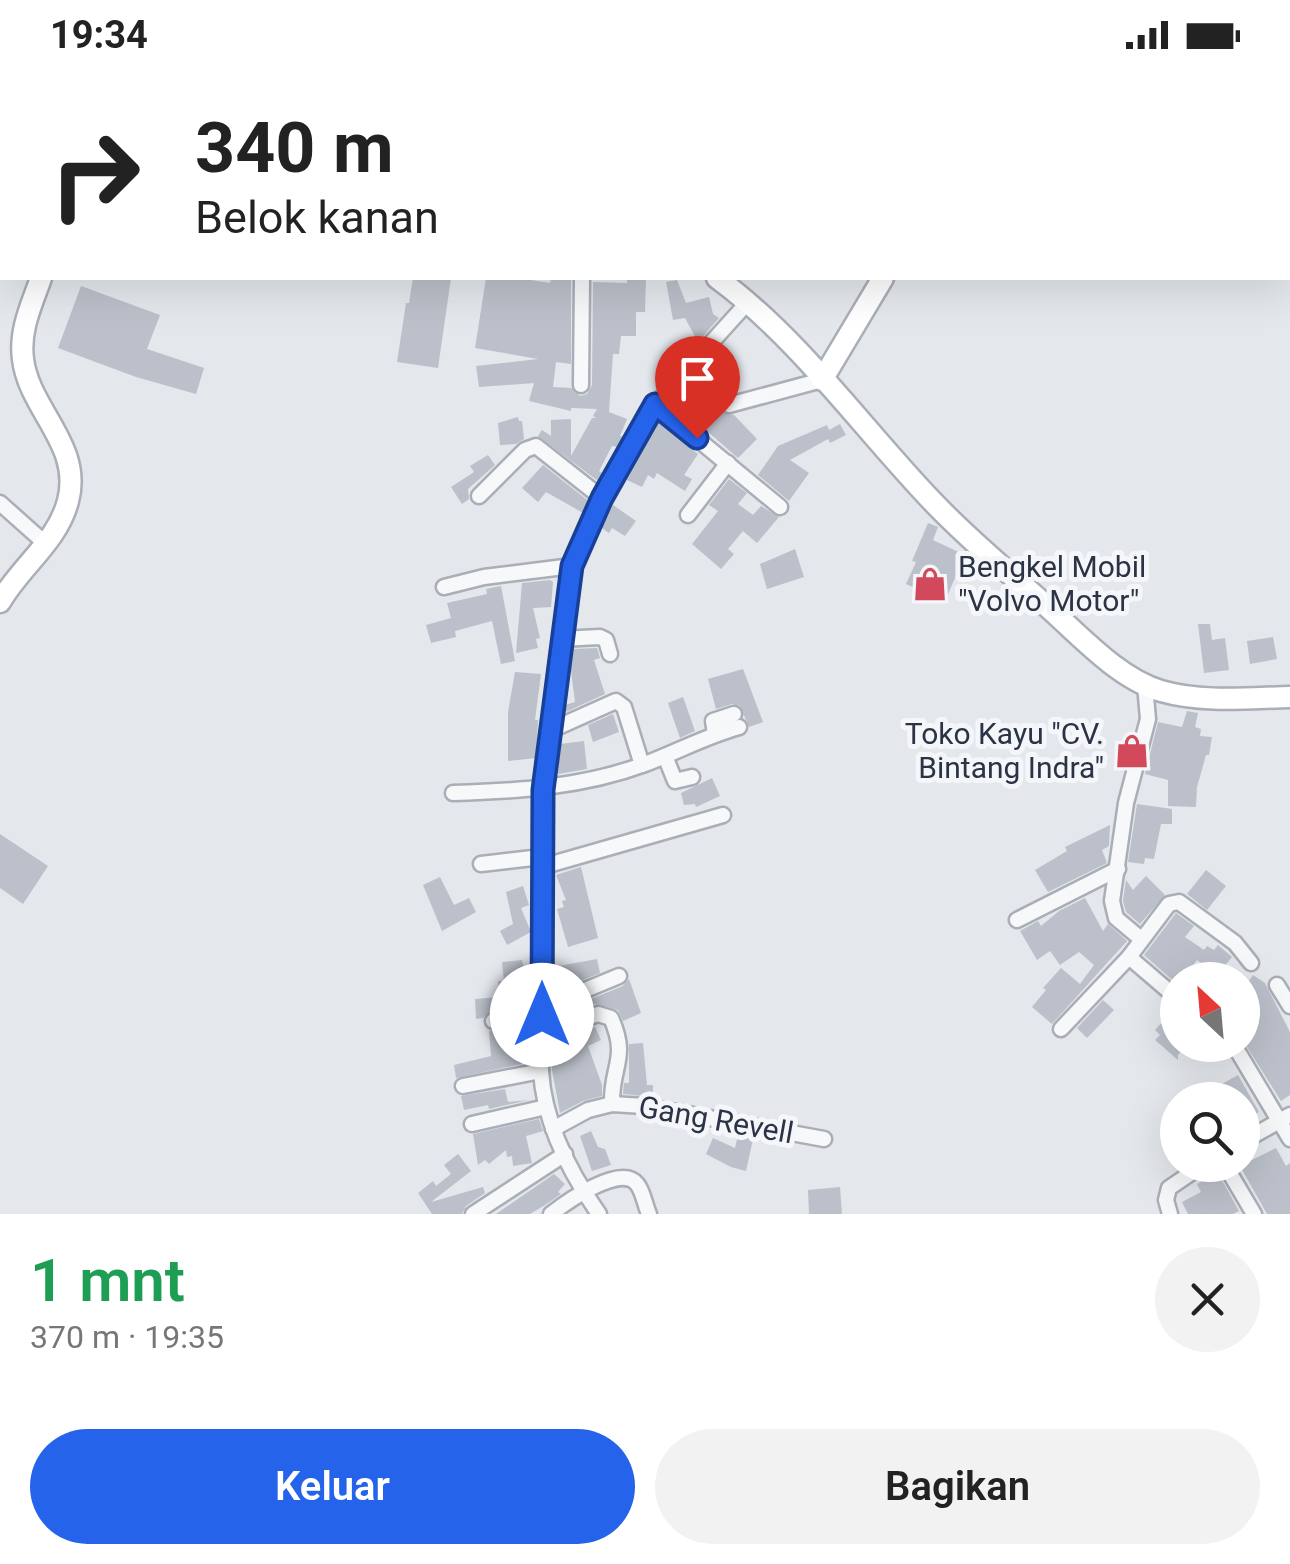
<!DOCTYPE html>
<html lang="id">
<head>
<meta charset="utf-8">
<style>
  body { margin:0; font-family:Roboto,sans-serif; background:#f2f2f2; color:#222; height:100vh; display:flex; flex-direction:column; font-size:38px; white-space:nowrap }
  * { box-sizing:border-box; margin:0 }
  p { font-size:32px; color:#767676 }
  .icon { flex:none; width:55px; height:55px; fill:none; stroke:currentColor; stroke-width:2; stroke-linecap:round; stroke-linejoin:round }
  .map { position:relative; height:1144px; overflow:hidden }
  .sheet { display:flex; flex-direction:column; background:#fff; flex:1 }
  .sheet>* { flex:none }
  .top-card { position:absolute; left:0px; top:0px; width:1290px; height:210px; box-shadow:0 10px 40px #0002; background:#fff; color:#222; overflow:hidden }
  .needle { width:65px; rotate:334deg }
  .controls { position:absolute; left:1160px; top:892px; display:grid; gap:20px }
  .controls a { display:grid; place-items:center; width:100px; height:100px; border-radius:50%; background:#fff; box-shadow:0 10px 40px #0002; font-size:50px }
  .pin { position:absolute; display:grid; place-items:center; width:85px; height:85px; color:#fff; margin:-102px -42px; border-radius:50% 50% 50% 0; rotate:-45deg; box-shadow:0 0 10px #0007 }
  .pin .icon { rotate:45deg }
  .me { position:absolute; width:110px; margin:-55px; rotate:0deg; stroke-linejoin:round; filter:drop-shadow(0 0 8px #0008) }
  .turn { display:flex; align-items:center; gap:35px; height:210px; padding:0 30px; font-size:45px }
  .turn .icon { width:130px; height:130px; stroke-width:2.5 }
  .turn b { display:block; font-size:70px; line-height:85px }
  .round { display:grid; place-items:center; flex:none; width:105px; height:105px; border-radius:52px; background:#f2f2f2 }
  .headline { display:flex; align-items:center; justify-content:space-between; height:170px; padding:0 30px }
  h1 { font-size:60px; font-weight:600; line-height:75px; color:#1e9e55 }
  .primary-button { display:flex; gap:20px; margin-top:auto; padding:20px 30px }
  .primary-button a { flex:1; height:115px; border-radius:60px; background:#2563eb; color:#fff; font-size:40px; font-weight:600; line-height:115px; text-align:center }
  .primary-button a+a { background:#f2f2f2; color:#222 }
  .status { display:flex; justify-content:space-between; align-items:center; height:70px; padding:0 50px; background:#fff; direction:ltr }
  .status svg { height:28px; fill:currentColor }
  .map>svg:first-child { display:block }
</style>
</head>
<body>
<div class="status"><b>19:34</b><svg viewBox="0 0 49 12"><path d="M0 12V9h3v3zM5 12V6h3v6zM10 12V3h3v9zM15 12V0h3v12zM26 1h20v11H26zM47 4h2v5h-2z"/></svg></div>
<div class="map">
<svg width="1290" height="1144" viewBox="0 0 1290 1144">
  <rect width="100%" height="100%" fill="#e4e7ec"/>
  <!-- building -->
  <g fill="#bbc0ca">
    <polygon points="413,208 451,208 438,298 397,292 406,233 409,233"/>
    <polygon points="486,208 518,208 550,213 551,208 571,208 571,294 556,292 553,317 571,318 580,326 587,324 592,315 593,212 627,213 627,208 646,208 645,242 636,242 636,266 621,266 619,284 613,284 609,342 627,349 620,366 623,367 618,377 612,376 599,401 603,404 598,411 538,366 542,360 551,366 551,350 571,349 571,386 592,348 596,348 593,346 597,339 571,338 571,341 529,331 534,313 479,317 476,296 538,289 475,278"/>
    <polygon points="677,210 686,233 709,227 713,244 719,248 698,272 685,248 673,250 666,212"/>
    <polygon points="81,216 160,245 147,279 204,298 196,324 136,307 58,278"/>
    <polygon points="708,299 719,309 711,318 720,329 721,342 734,345 757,369 738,388 677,335"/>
    <polygon points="518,347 519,351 522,351 524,369 516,374 500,375 498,353"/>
    <polygon points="656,350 698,384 684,405 692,409 685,421 657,403 654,409 648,405 642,417 627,410 653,362 650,361"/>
    <polygon points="840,354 846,365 830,373 828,369 790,390 809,403 789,431 758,405 778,376 827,355 829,360"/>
    <polygon points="488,385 495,395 468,419 469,429 462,434 451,417 474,402 470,396"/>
    <polygon points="543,395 591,433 585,444 546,422 538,432 522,418"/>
    <polygon points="729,409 747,423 738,434 753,445 761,436 779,447 757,473 743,461 728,479 734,484 721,499 692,474 718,441 709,435"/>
    <polygon points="613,435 636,451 625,466 612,458 609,463 602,458"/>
    <polygon points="928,453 938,457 933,470 965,485 945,531 906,514 916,492 912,491"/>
    <polygon points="795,479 804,507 767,519 760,494"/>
    <polygon points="550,510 553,512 551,537 533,538 540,568 536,569 538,578 516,583 522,513"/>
    <polygon points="501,516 515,591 501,594 492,551 455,561 456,567 431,573 426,555 451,548 447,533 487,524 486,519"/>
    <polygon points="1198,554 1210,554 1212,570 1225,568 1229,600 1204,603"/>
    <polygon points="1273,567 1277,589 1250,594 1247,571"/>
    <polygon points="597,578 600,588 594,590 605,624 566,642 565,635 575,632 570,593 572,579"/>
    <polygon points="743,599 763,652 749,657 740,636 732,634 716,639 708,609"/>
    <polygon points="515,602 541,604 535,650 538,650 536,688 508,691 508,642"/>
    <polygon points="683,627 695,661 680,668 668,633"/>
    <polygon points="1187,641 1198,643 1195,657 1201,659 1200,666 1212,667 1209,685 1206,685 1197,717 1196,737 1168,736 1168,710 1145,704 1158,652 1182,657"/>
    <polygon points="613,644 619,662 593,672 588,655"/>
    <polygon points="584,671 587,699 558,704 560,674"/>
    <polygon points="712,708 720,726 696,737 695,734 684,735 681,723"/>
    <polygon points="1137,734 1172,739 1172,754 1161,754 1154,789 1145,788 1144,794 1128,792"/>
    <polygon points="1110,755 1109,776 1102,780 1107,793 1048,822 1035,800 1067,781 1065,777"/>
    <polygon points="0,764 48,796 23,834 0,818"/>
    <polygon points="581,797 598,868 568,877 557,839 564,837 562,831 566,830 556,805"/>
    <polygon points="1206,800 1226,816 1207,840 1187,824"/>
    <polygon points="1146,806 1165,825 1140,854 1126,842 1123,831 1126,810 1133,820"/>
    <polygon points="440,807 454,835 469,828 476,842 442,861 423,815"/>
    <polygon points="523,816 529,835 521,838 531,862 507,875 500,861 513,854 506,822"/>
    <polygon points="1085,828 1103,861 1108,854 1127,871 1052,954 1032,937 1046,920 1043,918 1061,898 1080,914 1094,895 1079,882 1060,895 1050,881 1037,890 1020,861 1038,851 1041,856 1059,841"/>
    <polygon points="1176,843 1194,856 1185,867 1204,880 1207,876 1214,880 1218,875 1232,887 1217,905 1197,890 1182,910 1178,910 1178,915 1144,885"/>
    <polygon points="597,889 600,903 563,918 559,896"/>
    <polygon points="522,890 525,902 530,902 531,925 518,927 517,937 491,941 483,948 476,949 475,929 500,927 498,911 504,911 502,892"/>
    <polygon points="1253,905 1265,913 1290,962 1290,1025 1281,1031 1242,969 1242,950 1256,941 1242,932 1242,921"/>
    <polygon points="629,909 641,943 623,951 618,940 595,934 552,950 552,945 623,916"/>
    <polygon points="1103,930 1114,940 1087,968 1077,958"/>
    <polygon points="1178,945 1178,975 1186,975 1178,985 1178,990 1155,970 1160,965 1155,960 1165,949 1170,954"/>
    <polygon points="595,957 601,970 588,976 602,1015 602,1026 583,1031 560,1043 552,1000 552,973"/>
    <polygon points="519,959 522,994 456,1008 454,995 491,986 489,961"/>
    <polygon points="643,973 647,1015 653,1015 653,1027 623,1024 624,1013 629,1013 629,974"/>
    <polygon points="1238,1005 1259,1042 1242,1051 1242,1030 1228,1030 1220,1015"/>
    <polygon points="505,1019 508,1032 529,1030 489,1039 488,1035 464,1040 461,1026"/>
    <polygon points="539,1049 543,1061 526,1066 532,1093 513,1096 512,1086 507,1087 506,1080 489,1094 485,1090 478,1095 473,1064"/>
    <polygon points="591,1061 598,1077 605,1079 611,1095 592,1101 580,1066"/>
    <polygon points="738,1065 753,1069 746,1101 731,1097 706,1084 713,1068 735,1078"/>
    <polygon points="1276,1078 1286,1096 1290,1093 1290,1144 1267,1144 1240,1096"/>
    <polygon points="458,1084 471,1101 431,1132 483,1117 485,1123 466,1136 462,1144 432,1144 418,1123 433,1111 436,1116 451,1104 444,1095"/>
    <polygon points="1218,1103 1239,1141 1233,1144 1188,1144 1182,1132 1201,1122 1197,1114"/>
    <polygon points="554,1104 565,1114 558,1122 561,1124 545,1135 530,1144 496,1144"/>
    <polygon points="840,1117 842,1144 809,1144 808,1120"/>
  </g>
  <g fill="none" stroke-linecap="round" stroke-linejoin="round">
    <!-- street casing -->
    <g stroke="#a9aeb7" stroke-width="19">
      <g id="street">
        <polyline points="369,2 370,0"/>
        <polyline points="647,2 648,0"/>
        <polyline points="0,21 2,27"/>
        <polyline points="0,68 2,74"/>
        <polyline points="581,315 582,208"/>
        <polyline points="655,334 780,437"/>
        <polyline points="729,335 822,310"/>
        <polyline points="479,426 525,380 536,376 602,428"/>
        <polyline points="0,433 46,474"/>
        <polyline points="688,445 728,393"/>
        <polyline points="444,517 484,507 572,496"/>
        <polyline points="560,569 600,567 606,570 610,584"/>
        <polyline points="549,661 616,631 624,637 642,695"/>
        <polyline points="715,664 713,651 734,644"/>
        <polyline points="665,686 675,711 692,707"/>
        <path d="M453 723C519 721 583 717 645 694 677 682 706 666 739 657"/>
        <polyline points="481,794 541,787"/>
        <polyline points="541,797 723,745"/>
        <polyline points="1017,850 1118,799"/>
        <polyline points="1141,869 1116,848 1112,831 1126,733 1148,649 1145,615"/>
        <polyline points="1129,887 1178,929"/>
        <polyline points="1277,915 1290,936"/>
        <polyline points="542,938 619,906"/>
        <polyline points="493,951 542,945"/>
        <polyline points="1061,959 1129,887 1169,834 1179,832 1235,873 1251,893"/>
        <path d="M541 966 598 944 611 948C629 989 611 995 612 1034"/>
        <polyline points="1234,975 1290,1069"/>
        <polyline points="463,1016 541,1001"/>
        <polyline points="472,1054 546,1037"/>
        <polyline points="553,1059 588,1040 612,1034 644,1036 824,1069"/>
        <polyline points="1242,1072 1290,1045"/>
        <polyline points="1225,1095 1254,1144"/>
        <polyline points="473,1144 565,1084"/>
        <path d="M551 1144C565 1133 621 1093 637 1114 643 1121 645 1135 649 1144"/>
        <path d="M599 1144C570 1103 544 1052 541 1001L543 720 572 496 645 346 748 232"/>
        <polyline points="1170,1144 1166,1130 1169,1118 1203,1095"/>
      </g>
    </g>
    <!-- secondary casing -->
    <g stroke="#a9aeb7" stroke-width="25">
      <g id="secondary">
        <polyline points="998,2 999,0"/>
        <path d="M717 208C800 269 862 358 933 432 970 471 1012 505 1051 540 1083 569 1120 609 1161 621 1203 633 1248 628 1290 627"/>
        <polyline points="822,310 883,208"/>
        <path d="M0 532C20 497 58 471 68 431 83 375 29 340 23 289 19 260 32 234 41 208"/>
      </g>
    </g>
    <!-- street -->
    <use href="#street" stroke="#f7f8fa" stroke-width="14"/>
    <!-- secondary -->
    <use href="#secondary" stroke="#fff" stroke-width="20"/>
  </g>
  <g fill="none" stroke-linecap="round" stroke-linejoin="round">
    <!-- route casing -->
    <g stroke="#184099" stroke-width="25">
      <polyline id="route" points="542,945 543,720 572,496 602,428 655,334 697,368"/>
    </g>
    <!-- route -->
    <use href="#route" stroke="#2563eb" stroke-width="18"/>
  </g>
  <!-- icons -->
  <defs>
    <g id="shop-bare" transform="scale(2.7)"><path d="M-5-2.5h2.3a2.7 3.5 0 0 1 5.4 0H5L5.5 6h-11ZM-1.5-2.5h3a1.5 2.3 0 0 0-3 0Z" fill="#d1495b" stroke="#f4f6f9" stroke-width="2.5" paint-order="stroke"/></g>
  </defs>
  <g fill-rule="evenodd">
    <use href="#shop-bare" x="930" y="514"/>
    <use href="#shop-bare" x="1132" y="681"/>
  </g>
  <g text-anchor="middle" stroke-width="10" stroke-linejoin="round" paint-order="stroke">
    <!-- poi labels -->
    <g font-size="30" fill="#2b3445" stroke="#f4f6f9" text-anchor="start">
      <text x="958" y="507">Bengkel Mobil<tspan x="958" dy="34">"Volvo Motor"</tspan></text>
      <text x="1104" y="674" text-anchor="end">Toko Kayu "CV.<tspan x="1104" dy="34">Bintang Indra"</tspan></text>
    </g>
    <!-- street labels -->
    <g font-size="30" fill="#2b3445" stroke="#f4f6f9">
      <text transform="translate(716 1050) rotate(10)" y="10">Gang Revell</text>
    </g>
  </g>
</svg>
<div class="controls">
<a><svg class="needle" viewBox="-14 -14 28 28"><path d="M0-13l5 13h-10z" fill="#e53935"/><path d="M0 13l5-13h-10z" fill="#767676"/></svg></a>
<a><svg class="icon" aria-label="search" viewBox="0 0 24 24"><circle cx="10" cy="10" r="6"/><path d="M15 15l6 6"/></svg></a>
</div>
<div class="pin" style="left:697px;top:368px;background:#d93025"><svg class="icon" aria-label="arrive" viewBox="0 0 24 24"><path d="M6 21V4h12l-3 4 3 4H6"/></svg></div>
<svg class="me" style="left:542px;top:945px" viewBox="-20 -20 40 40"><circle r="19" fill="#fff"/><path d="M0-13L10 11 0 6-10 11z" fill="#2563eb"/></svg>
<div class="top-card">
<div class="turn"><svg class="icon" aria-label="right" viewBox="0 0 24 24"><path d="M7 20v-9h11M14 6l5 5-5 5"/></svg><div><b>340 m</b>Belok kanan</div></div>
</div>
</div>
<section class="sheet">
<div class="headline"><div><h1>1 mnt</h1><p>370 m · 19:35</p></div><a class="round"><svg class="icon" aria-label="close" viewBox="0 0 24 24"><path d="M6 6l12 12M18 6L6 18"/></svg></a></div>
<div class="primary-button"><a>Keluar</a><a>Bagikan</a></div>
</section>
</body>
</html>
